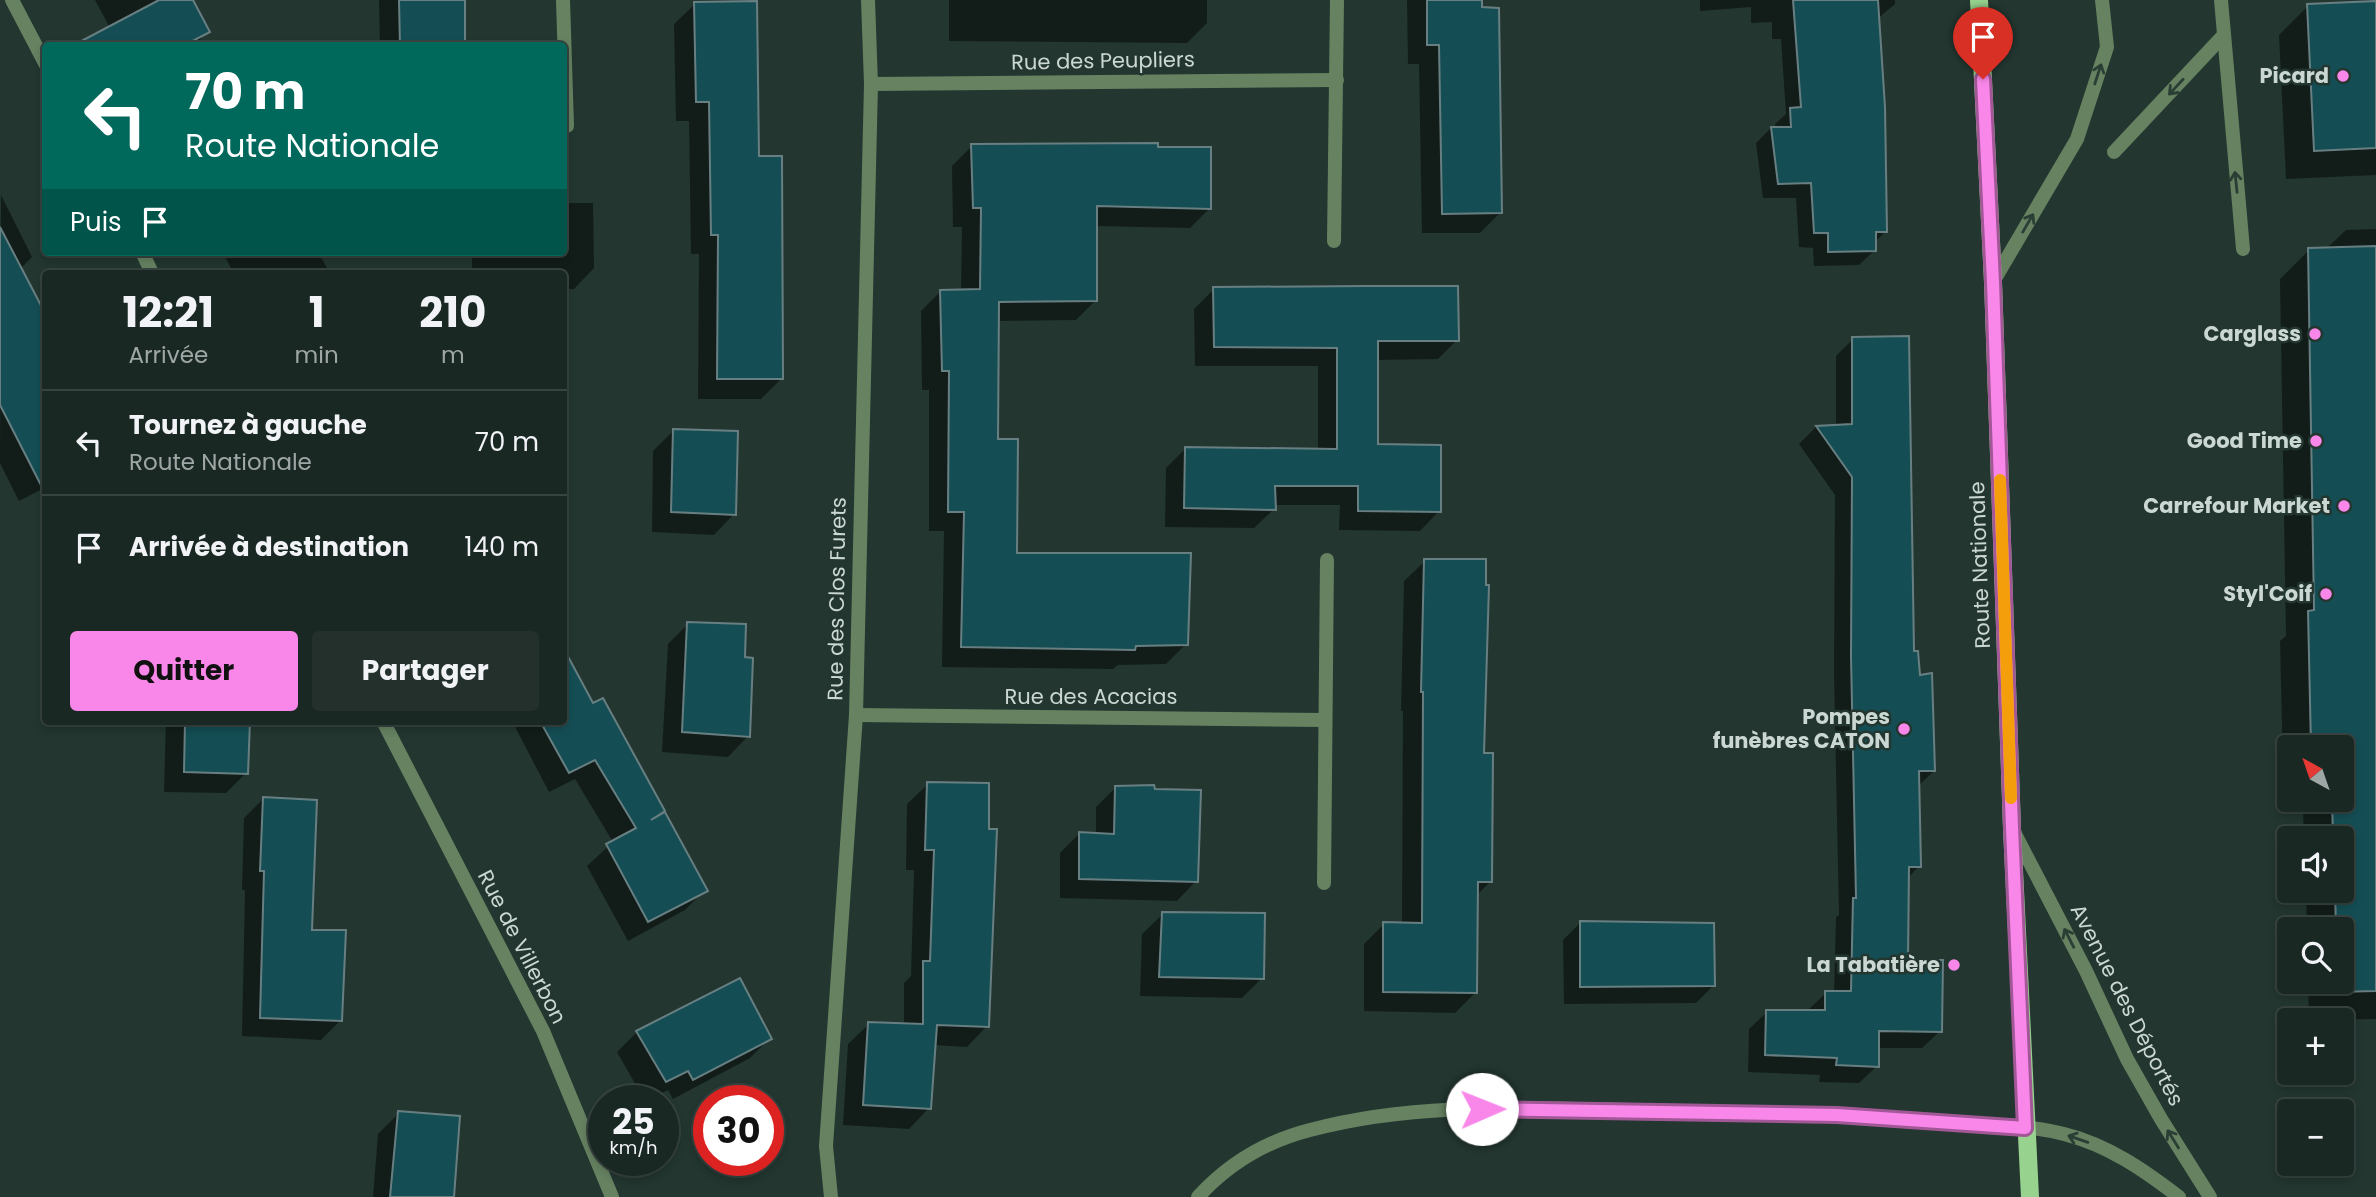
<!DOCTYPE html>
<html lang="fr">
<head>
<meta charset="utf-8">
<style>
  body { margin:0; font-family:Poppins,sans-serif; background:#23302c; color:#f1f3f6; height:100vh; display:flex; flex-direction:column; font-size:26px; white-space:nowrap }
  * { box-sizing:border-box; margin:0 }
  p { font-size:23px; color:#9fa6a6 }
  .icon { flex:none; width:38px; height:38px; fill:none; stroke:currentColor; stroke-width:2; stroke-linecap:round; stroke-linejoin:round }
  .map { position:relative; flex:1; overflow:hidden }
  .panel { position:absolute; left:42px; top:270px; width:525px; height:455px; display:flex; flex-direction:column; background:#1a2824; border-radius:7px; box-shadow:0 4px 10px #0003,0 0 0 2px #384441 }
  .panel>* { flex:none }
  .top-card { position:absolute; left:42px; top:42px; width:525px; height:214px; border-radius:7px; box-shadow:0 4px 10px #0003,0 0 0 2px #384441; background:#00695c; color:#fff; overflow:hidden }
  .needle { width:46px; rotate:320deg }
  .fabs { position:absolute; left:2277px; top:735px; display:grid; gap:14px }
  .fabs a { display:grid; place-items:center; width:77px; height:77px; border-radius:7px; background:#1a2824; box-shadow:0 4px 10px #0003,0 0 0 2px #384441; font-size:35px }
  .speed { position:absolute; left:588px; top:1085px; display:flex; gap:14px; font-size:35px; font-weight:700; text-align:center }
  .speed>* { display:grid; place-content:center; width:91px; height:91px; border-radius:50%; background:#1a2824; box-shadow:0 4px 10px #0003,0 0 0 2px #384441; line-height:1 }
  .speed small { font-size:18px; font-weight:400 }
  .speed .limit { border:10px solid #d22; background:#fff; color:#111 }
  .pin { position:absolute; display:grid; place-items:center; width:60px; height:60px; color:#fff; margin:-72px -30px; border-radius:50% 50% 50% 0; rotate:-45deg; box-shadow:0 0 7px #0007 }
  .pin .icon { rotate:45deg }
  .me { position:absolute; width:77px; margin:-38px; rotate:89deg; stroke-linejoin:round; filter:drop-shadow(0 0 5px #0008) }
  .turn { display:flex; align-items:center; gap:24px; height:147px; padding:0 28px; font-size:32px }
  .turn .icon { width:91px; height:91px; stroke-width:2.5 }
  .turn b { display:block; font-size:49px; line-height:60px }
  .then { display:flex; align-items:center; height:66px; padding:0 28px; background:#0003; gap:14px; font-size:26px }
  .eta { display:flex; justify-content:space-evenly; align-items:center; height:119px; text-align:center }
  .eta b { font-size:42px; font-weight:700; line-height:49px }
  .cta { display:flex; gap:14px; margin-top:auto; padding:14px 28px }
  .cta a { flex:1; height:80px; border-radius:7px; background:#f987e9; color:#111; font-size:28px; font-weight:700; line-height:80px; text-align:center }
  .cta a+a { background:#23302c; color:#f1f3f6 }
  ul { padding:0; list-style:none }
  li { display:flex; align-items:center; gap:21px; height:105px; padding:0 28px; border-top:2px solid #384441 }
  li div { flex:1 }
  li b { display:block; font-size:26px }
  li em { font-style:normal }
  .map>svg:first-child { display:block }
</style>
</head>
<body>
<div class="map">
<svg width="2376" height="1197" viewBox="0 0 2376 1197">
  <rect width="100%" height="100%" fill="#233630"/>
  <!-- shadow -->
  <g fill="#0007" fill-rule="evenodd">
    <polygon points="95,0 191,0 208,31 194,46 92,46 110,28"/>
    <polygon points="379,0 463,0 463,46 380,46"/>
    <polygon points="949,0 1207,0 1207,23 1187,43 949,41"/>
    <polygon points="1407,0 1480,0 1501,212 1480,233 1422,233 1419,64 1408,64"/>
    <polygon points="1700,0 1895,0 1895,4 1877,19 1886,231 1874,243 1875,250 1859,265 1814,266 1813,248 1799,247 1796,198 1763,198 1756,143 1771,128 1776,128 1775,124 1786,114 1781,39 1772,39 1772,22 1751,23 1751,7 1700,11"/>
    <polygon points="2376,3 2376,175 2286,179 2279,35 2308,6"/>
    <polygon points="695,4 757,157 781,379 761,399 698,399 699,254 691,254 689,121 676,121 674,24"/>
    <polygon points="972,146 1210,208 1190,228 1096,226 1096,300 1076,320 997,321 996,441 1015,555 1186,644 1166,664 1118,665 1113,669 942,667 944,531 929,531 929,390 922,390 921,311 941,291 961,291 962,227 953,227 952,166"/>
    <polygon points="1,195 32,257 20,269 46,487 19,501 0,463"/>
    <polygon points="564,203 593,203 594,268 574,289 564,289 564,273 472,273 472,252 564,252"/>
    <path d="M2376 229V1019L2309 1020 2308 982H2342V929H2307L2306 891H2342V838H2304L2303 809H2284L2280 641 2286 636 2280 279 2309 250 2326 249 2346 230ZM2289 747H2342V800H2289Z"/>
    <polygon points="222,252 318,252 330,273 234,273"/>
    <polygon points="1214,289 1457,340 1438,359 1376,360 1376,446 1439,511 1420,531 1339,530 1340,505 1274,505 1274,509 1254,528 1165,527 1166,468 1185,449 1318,450 1318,366 1195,366 1194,309"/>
    <polygon points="1853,339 1934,771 1917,787 1919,866 1907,879 1906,961 1940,1031 1922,1048 1877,1048 1877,1066 1859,1083 1819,1082 1820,1075 1748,1072 1749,1029 1767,1012 1808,1010 1826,993 1834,993 1836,917 1839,915 1834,674 1835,495 1799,444 1816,427 1836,427 1836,356"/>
    <polygon points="673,431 734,514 714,535 652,532 653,451"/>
    <polygon points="1425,561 1482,755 1490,882 1476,896 1475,993 1455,1013 1364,1011 1364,944 1384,924 1402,924 1403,711 1401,711 1404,581"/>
    <polygon points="688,624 748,736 728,757 662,752 668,644"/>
    <polygon points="564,653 592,705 662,811 657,817 705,890 685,910 628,941 587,866 613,842 575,779 549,792 512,721 564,721"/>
    <polygon points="166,721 248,721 246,773 226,793 164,792"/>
    <polygon points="928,784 987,1026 967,1047 934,1045 929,1108 909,1129 843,1125 848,1044 869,1024 904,1025 904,983 911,976 914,870 906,870 907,804"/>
    <polygon points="1116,787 1196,881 1177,901 1060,898 1060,853 1079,834 1096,835 1096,807"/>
    <polygon points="263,799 341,1020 321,1040 242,1036 245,890 242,890 244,818"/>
    <polygon points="1163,914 1262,978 1242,998 1140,996 1142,934"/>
    <polygon points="1580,923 1713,986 1696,1003 1564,1004 1563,940"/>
    <polygon points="637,1032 770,1038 750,1058 673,1099 668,1090 645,1101 617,1052"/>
    <polygon points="399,1113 452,1197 373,1197 378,1134"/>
  </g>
  <!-- building -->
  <g fill="#144e54" stroke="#687f82" stroke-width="2">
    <polygon points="159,0 193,0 210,32 183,46 72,46"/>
    <polygon points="399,0 465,0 465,46 400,46"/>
    <polygon points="1427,0 1482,0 1482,7 1499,8 1502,213 1442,214 1439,45 1427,45"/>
    <polygon points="1793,0 1878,0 1885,107 1887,232 1876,232 1876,251 1828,252 1828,233 1814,233 1811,183 1778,184 1771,127 1791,127 1790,108 1801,107"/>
    <polygon points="757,1 759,156 782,156 783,379 717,379 718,235 711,235 709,102 696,102 694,2"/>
    <polygon points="2376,1 2376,148 2314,151 2307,4"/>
    <polygon points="1158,143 1158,147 1211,147 1211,209 1097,206 1097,301 999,302 998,439 1018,439 1017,553 1191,553 1188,645 1136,646 1135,650 961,647 964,512 948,512 949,371 942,371 940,290 980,289 981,208 973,208 971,144"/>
    <polygon points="0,227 46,315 46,495 0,405"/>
    <polygon points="2376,246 2376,991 2337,992 2337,982 2342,982 2342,929 2336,929 2335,891 2342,891 2342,838 2333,838 2332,800 2342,800 2342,747 2311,747 2308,611 2314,610 2308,248"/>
    <polygon points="1367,286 1458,286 1459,341 1378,341 1378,444 1441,445 1441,512 1358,511 1358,486 1275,486 1276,510 1184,508 1185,447 1337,449 1337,348 1214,347 1213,287"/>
    <polygon points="1909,336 1914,651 1918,651 1920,675 1932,673 1935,771 1919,771 1921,867 1909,867 1908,960 1943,960 1942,1032 1879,1031 1879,1067 1836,1065 1837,1058 1765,1055 1766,1010 1825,1010 1825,991 1851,991 1853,898 1856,898 1851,656 1852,477 1816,426 1852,424 1852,337"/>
    <polygon points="673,429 738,431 736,515 671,512"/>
    <polygon points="1424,559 1486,559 1486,585 1489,585 1484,753 1493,753 1492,882 1478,882 1477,993 1383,992 1383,922 1422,923 1423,692 1421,692"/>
    <polygon points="687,622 746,624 745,657 753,658 750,737 682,732"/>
    <polygon points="564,649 593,703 603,698 665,811 651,820 665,812 708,891 648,922 606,844 636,828 595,760 569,773 540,721 564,721"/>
    <polygon points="185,721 250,721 248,774 184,772"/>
    <polygon points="927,782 989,783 989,829 997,829 989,1027 937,1025 931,1109 863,1105 868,1022 923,1024 923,961 930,961 934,850 925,850"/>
    <polygon points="1154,785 1155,789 1201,790 1198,882 1079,879 1079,832 1114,834 1115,786"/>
    <polygon points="263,797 317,800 312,930 346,930 342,1021 260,1018 264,871 260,871"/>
    <polygon points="1162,912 1265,913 1264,979 1159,977"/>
    <polygon points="1580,921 1714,923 1715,986 1580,987"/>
    <polygon points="740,978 772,1039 693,1080 688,1071 666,1082 636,1031"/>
    <polygon points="398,1111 460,1116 454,1197 390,1197"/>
  </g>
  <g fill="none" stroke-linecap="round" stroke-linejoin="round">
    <!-- lane -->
    <g stroke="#668261" stroke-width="14">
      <polyline points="2221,0 2243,249"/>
      <polyline points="2114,152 2222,37"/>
      <polyline points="1993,282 2077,139 2107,47 2102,0"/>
    </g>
    <!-- street -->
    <g stroke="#668261" stroke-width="14">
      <polyline points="12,0 46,65"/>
      <polyline points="563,0 567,126"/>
      <polyline points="871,84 1337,80"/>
      <polyline points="1334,241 1337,0"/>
      <polyline points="142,252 152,273"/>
      <polyline points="856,715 1325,720"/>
      <polyline points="383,721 543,1031 612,1197"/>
      <polyline points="2014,832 2086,971 2127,1059 2161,1119 2210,1197"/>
      <polyline points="1324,883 1327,560"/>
      <polyline points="831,1197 826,1146 856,715 871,84 868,0"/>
      <path d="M1198 1197C1228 1164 1267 1141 1310 1130 1414 1102 1524 1108 1631 1110 1726 1112 1821 1113 1917 1121 1965 1125 2017 1122 2064 1134 2108 1145 2144 1170 2179 1197"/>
    </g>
    <!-- primary -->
    <polyline stroke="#97d38e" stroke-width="18" points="1979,0 1993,282 2012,829 2030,1197"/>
  </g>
  <!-- one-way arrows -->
  <defs><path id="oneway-shaft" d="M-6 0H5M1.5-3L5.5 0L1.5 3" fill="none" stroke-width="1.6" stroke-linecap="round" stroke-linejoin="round" transform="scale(1.75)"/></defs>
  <g stroke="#2a3e35">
    <use href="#oneway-shaft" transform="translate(2098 74) rotate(-72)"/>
    <use href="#oneway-shaft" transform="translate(2176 87) rotate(133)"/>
    <use href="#oneway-shaft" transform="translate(2236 182) rotate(-96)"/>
    <use href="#oneway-shaft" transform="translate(2028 223) rotate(-60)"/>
    <use href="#oneway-shaft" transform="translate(2069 938) rotate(-117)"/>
    <use href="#oneway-shaft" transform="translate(2078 1139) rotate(-161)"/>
    <use href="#oneway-shaft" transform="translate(2173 1139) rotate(-122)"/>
  </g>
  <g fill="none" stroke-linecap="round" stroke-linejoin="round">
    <!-- route casing -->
    <g stroke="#a25897" stroke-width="18">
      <polyline id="route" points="1482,1109 1837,1115 2025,1128 2012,828 1993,282 1983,79"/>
    </g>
    <!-- route -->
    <use href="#route" stroke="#f987e9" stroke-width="12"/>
    <!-- slow -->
    <polyline stroke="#f59e0b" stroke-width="12" points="2000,480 2011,798"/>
  </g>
  <!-- markers -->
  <g fill="#f987e9" stroke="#233630" stroke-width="2.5">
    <circle cx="2343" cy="76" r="7"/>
    <circle cx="2315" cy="334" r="7"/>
    <circle cx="2316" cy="441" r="7"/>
    <circle cx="2344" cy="506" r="7"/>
    <circle cx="2326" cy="594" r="7"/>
    <circle cx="1904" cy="729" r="7"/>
    <circle cx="1954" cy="965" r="7"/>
  </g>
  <g text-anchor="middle" stroke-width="5" stroke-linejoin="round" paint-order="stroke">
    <!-- street labels -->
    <g font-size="21" fill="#cbd7d2" stroke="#233630">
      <text transform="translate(1103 61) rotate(-1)" y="7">Rue des Peupliers</text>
      <text transform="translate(1980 565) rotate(-92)" y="7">Route Nationale</text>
      <text transform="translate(837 599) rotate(-89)" y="7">Rue des Clos Furets</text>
      <text x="1091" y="704">Rue des Acacias</text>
      <text transform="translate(522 947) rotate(63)" y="7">Rue de Villerbon</text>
      <text transform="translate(2127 1005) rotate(63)" y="7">Avenue des Déportés</text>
    </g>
    <!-- poi labels -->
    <g font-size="21" font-weight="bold" fill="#cbd7d2" stroke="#233630" text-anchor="end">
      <text x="2329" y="83">Picard</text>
      <text x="2301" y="341">Carglass</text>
      <text x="2302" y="448">Good Time</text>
      <text x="2330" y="513">Carrefour Market</text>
      <text x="2312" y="601">Styl'Coif</text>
      <text x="1890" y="724">Pompes<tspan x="1890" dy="24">funèbres CATON</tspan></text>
      <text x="1940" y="972">La Tabatière</text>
    </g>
  </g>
</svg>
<div class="fabs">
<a><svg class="needle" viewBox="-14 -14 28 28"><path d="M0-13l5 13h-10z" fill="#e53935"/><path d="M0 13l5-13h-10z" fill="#9fa6a6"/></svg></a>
<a><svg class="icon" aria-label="sound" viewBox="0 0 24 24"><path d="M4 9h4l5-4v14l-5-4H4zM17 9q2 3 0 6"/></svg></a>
<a><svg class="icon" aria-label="search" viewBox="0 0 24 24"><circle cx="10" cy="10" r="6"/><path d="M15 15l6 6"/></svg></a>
<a>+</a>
<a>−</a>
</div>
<div class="speed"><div>25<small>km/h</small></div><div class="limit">30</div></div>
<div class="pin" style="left:1983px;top:79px;background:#d93025"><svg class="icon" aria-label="arrive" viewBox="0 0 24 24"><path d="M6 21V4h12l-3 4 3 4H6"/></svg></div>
<svg class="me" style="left:1482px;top:1109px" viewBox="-20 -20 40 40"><circle r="19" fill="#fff"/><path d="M0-13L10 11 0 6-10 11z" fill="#f987e9"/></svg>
<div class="top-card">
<div class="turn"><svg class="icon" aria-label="left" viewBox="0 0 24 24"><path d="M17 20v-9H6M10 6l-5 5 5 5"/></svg><div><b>70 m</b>Route Nationale</div></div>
<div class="then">Puis<svg class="icon" aria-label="arrive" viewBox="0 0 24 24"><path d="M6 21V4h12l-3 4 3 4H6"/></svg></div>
</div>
<section class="panel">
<div class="eta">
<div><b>12:21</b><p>Arrivée</p></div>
<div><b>1</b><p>min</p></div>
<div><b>210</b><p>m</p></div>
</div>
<ul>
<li><svg class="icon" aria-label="left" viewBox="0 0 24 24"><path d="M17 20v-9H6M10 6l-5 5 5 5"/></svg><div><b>Tournez à gauche</b><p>Route Nationale</p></div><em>70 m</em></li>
<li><svg class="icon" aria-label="arrive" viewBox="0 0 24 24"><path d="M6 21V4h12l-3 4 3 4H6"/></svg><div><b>Arrivée à destination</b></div><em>140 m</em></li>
</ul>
<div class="cta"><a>Quitter</a><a>Partager</a></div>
</section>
</div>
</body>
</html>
